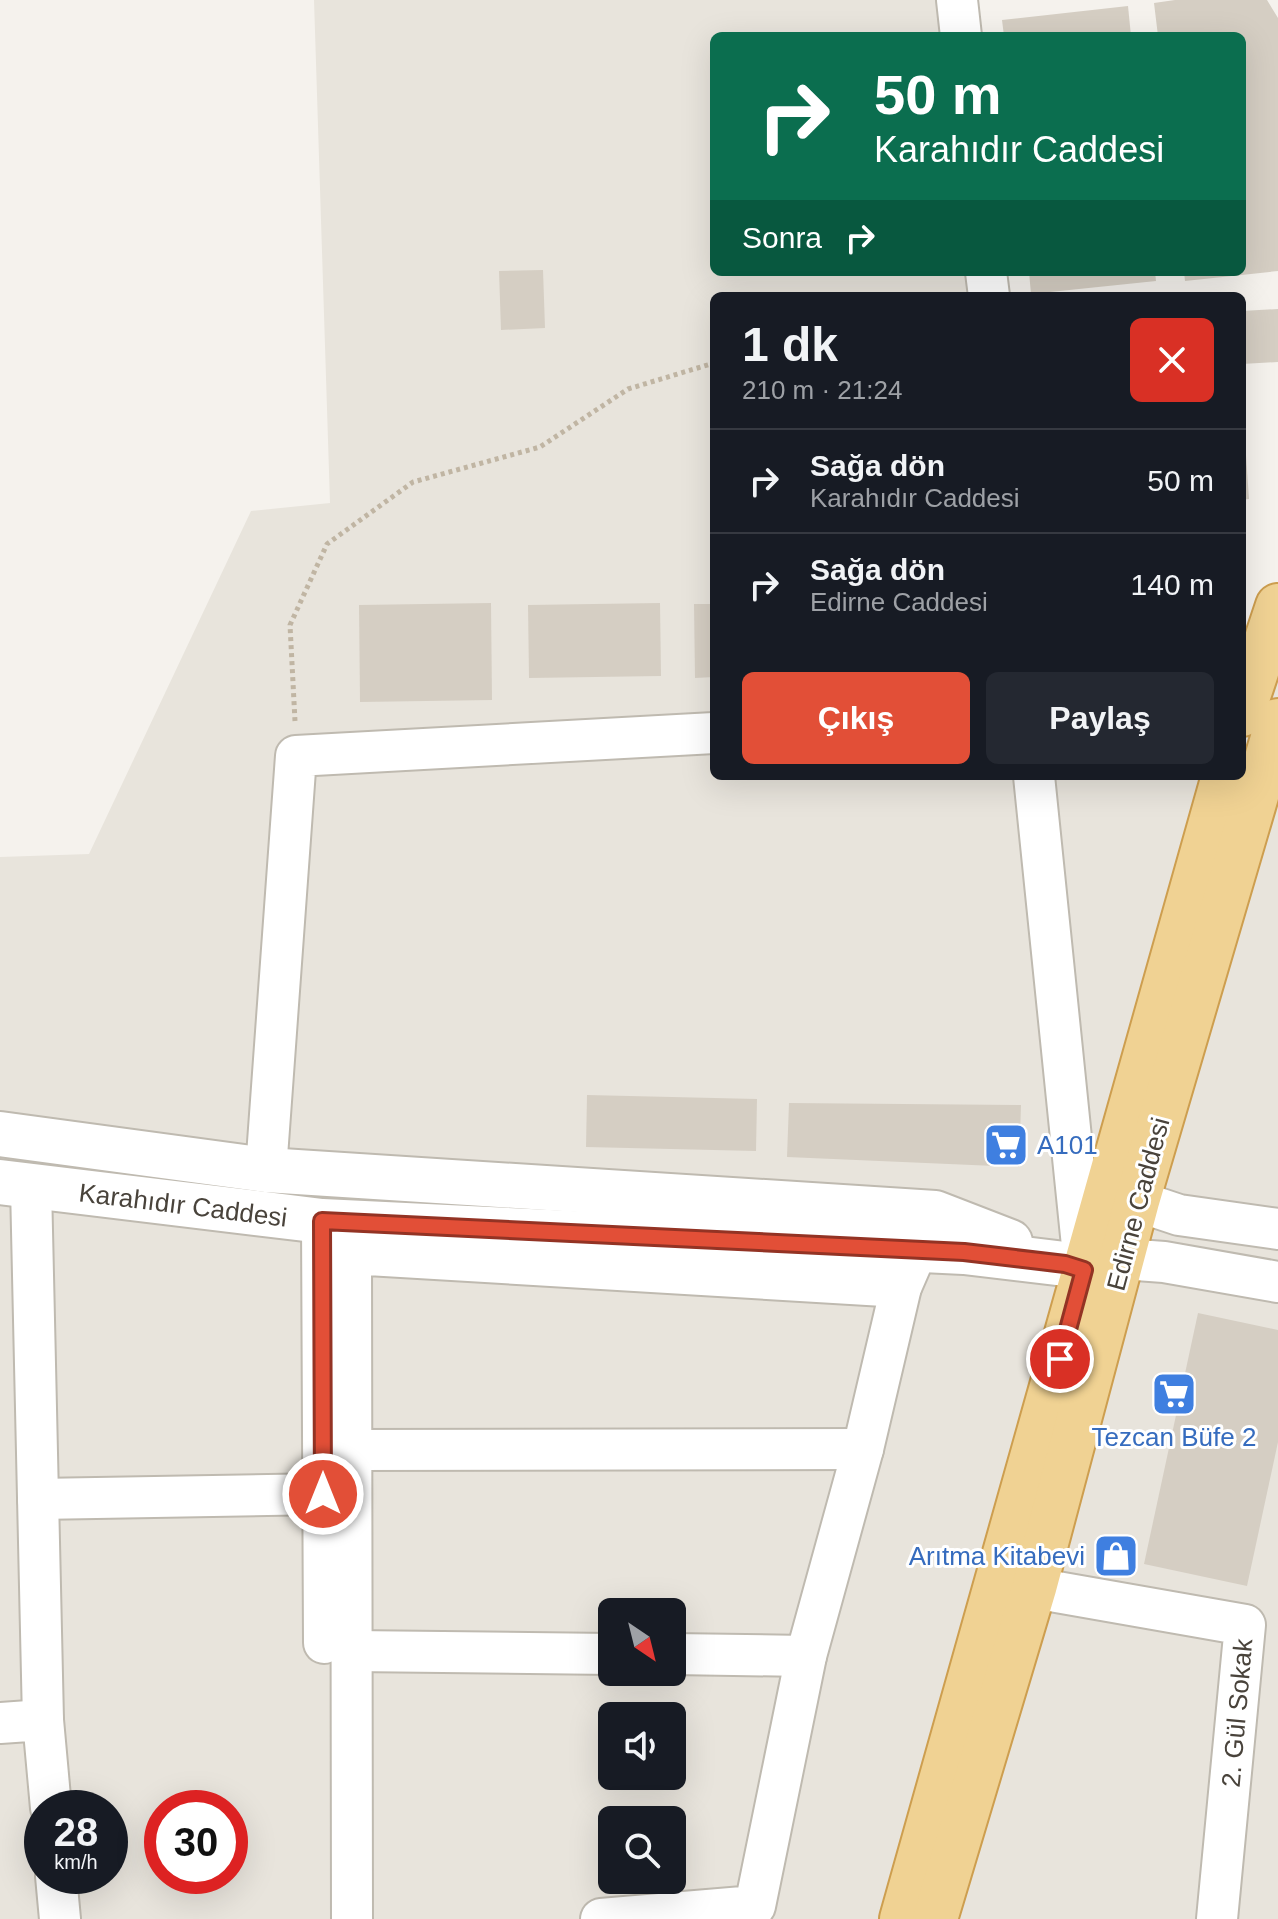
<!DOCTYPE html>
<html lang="tr">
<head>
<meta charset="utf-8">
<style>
  body { margin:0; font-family:Arial,sans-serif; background:#242831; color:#f1f3f6; height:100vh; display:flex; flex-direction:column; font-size:30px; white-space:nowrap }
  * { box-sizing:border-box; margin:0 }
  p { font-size:26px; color:#9ea1a6 }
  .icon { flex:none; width:44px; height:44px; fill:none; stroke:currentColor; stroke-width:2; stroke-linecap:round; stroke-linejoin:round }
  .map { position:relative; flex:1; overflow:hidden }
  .sheet { position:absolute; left:710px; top:292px; width:536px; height:488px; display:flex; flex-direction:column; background:#171b24; border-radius:12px; box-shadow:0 8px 32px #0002 }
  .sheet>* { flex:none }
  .top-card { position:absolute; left:710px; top:32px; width:536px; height:244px; border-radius:12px; box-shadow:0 8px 32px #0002; background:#0b6e4f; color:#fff; overflow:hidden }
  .needle { width:52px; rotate:145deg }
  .fabs { position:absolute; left:598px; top:1598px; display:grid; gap:16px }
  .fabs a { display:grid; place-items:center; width:88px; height:88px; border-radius:12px; background:#171b24; box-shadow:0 8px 32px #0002; font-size:40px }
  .speed { position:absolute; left:24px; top:1790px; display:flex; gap:16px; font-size:40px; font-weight:700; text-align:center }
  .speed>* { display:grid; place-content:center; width:104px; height:104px; border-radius:50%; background:#171b24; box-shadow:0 8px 32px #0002; line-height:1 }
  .speed small { font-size:20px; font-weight:400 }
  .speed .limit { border:12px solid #d22; background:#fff; color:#111 }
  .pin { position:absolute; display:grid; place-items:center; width:68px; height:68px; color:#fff; margin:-34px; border:4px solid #fff; border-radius:50%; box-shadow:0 2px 8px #0007 }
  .me { position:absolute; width:88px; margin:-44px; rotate:0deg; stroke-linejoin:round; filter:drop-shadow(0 0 6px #0008) }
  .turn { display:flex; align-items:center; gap:28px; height:168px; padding:0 32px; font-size:36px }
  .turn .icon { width:104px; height:104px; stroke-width:2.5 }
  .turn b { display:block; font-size:56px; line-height:68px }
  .then { display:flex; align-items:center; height:76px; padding:0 32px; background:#0003; gap:16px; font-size:30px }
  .round { display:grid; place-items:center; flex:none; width:84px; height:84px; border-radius:12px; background:#242831 }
  .summary { display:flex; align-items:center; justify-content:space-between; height:136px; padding:0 32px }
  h1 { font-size:48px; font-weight:800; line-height:60px }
  .button { display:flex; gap:16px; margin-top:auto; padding:16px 32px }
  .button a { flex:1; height:92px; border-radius:12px; background:#e24f37; color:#fff; font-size:32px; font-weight:800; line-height:92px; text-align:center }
  .button a+a { background:#242831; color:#f1f3f6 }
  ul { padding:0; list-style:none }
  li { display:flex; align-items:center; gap:24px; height:104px; padding:0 32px; border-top:2px solid #363941 }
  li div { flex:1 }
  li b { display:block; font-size:30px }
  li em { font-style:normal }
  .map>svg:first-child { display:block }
</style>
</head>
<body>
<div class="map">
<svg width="1278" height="1919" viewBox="0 0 1278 1919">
  <rect width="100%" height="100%" fill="#f5f2ed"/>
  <!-- residential -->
  <path fill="#e8e4dc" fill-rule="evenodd" d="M314 0H959L962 36H714V272H987L989 296H714V776H1242V668L1278 619V1919H0V857L89 854 251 511 330 503ZM612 1612H672V1672H612ZM612 1716H672V1776H612ZM42 1808H110V1876H42ZM162 1808H230V1876H162ZM612 1820H672V1880H612Z"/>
  <!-- building -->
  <g fill="#d5cec3">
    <polygon points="1175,0 1267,0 1278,18 1278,271 1185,281 1184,272 1242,272 1242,36 1158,36 1154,3"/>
    <polygon points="1128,6 1131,36 1004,36 1002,20"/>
    <polygon points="543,270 545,328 501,330 499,271"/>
    <polygon points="1029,272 1155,272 1156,281 1031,294"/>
    <polygon points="1278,309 1278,362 1242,364 1242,311"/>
    <polygon points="1242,441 1245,441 1249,499 1242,500"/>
    <polygon points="491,603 492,700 360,702 359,605"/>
    <polygon points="660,603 661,676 529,678 528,605"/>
    <polygon points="694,604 714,604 714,677 695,678"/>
    <polygon points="587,1095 757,1099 756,1151 586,1147"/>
    <polygon points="789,1103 1021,1105 1019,1167 787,1157"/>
    <polygon points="1198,1313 1278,1330 1278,1442 1247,1586 1144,1564"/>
  </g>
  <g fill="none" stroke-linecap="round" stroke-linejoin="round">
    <!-- minor casing -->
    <g stroke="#bfbab0" stroke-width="44">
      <g id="minor">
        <polyline points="957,0 961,36"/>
        <polyline points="986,272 989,296"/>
        <polyline points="1034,776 1084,1265"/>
        <polyline points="266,1170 296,756 714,733"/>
        <polyline points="31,1186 43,1720"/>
        <polyline points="1137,1201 1179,1215 1278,1229"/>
        <polyline points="322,1221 324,1643"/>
        <polyline points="1123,1259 1164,1262 1278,1282"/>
        <polyline points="352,1450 863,1449"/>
        <polyline points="38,1499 323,1494"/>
        <polyline points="1034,1588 1245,1625 1217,1919"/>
        <polyline points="352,1651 612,1654"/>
        <polyline points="672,1654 806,1656"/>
        <polyline points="0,1723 43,1720 51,1808"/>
        <polyline points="56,1876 60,1919"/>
        <polyline points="352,1919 351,1254 901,1287"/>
        <polyline points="601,1919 755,1906 806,1656 863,1449 901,1287 911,1264"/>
      </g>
    </g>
    <!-- tertiary casing -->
    <g stroke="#bfbab0" stroke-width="48">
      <g id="tertiary">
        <polyline points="0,1134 266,1170 935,1213 1010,1242"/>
        <polyline points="0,1182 322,1221 964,1252 1065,1264 1084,1270"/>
      </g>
    </g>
    <!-- trunk casing -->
    <g stroke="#cd9e4f" stroke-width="48">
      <g id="trunk">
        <polyline points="1242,714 1278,606"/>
        <polyline points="902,1919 1224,776"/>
        <polyline points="935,1919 1034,1588 1137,1201 1278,721"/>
      </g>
    </g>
    <!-- path -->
    <polyline stroke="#c0b5a3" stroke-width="5" stroke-dasharray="4 4" stroke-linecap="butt" points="295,721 290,625 327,544 413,482 540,447 628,389 714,363"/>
    <!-- minor -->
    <use href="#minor" stroke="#fff" stroke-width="40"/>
    <!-- tertiary -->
    <use href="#tertiary" stroke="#fff" stroke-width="44"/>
    <!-- trunk -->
    <use href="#trunk" stroke="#f0d293" stroke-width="44"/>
  </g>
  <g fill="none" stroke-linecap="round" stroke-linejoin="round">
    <!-- route casing -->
    <g stroke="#933324" stroke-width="20">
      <polyline id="route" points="323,1494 322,1221 964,1252 1065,1264 1084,1270 1060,1359"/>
    </g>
    <!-- route -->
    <use href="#route" stroke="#e24f37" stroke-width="14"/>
  </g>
  <!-- icons -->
  <defs>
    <g id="supermarket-square" transform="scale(2.3)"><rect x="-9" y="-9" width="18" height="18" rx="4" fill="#3f7fe0" stroke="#fff"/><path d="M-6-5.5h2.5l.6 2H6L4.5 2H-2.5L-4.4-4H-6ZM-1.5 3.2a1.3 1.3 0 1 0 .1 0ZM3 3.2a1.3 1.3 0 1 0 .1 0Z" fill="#fff"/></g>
    <g id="shop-square" transform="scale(2.3)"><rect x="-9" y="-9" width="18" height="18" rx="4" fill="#3f7fe0" stroke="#fff"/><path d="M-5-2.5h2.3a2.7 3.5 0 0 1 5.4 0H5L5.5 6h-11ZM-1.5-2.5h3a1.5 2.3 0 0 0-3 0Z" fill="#fff"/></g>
  </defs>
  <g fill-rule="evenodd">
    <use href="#supermarket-square" x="1006" y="1145"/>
    <use href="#supermarket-square" x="1174" y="1394"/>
    <use href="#shop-square" x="1116" y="1556"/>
  </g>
  <g text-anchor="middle" stroke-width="6" stroke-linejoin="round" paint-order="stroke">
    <!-- shop labels -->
    <g font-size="26" fill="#366cbe" stroke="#fff" text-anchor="start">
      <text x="1037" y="1154">A101</text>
      <text x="1174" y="1446" text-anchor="middle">Tezcan Büfe 2</text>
      <text x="1085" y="1565" text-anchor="end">Arıtma Kitabevi</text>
    </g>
    <!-- street labels -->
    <g font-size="26" fill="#49433b" stroke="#fff">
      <text transform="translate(1138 1204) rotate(-75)" y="9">Edirne Caddesi</text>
      <text transform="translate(183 1205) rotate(7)" y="9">Karahıdır Caddesi</text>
      <text transform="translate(1237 1713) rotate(-85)" y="9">2. Gül Sokak</text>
    </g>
  </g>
</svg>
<div class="fabs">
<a><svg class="needle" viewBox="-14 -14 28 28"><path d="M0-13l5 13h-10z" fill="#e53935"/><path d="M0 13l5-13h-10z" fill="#9ea1a6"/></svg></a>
<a><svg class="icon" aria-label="sound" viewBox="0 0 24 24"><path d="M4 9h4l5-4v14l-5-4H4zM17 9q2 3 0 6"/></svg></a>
<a><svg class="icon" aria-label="search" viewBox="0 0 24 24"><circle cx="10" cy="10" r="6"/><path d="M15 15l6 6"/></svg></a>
</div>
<div class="speed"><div>28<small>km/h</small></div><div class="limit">30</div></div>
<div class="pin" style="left:1060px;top:1359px;background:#d93025"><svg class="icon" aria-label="arrive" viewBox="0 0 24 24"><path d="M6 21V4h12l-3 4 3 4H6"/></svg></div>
<svg class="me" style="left:323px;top:1494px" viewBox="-20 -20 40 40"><circle r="17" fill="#e24f37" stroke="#fff" stroke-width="3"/><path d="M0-11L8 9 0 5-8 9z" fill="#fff"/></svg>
<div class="top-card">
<div class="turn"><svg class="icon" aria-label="right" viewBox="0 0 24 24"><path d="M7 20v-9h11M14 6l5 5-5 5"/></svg><div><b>50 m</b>Karahıdır Caddesi</div></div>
<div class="then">Sonra<svg class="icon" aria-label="right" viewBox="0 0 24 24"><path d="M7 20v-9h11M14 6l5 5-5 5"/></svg></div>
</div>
<section class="sheet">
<div class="summary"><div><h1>1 dk</h1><p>210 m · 21:24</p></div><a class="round" style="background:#d93025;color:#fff"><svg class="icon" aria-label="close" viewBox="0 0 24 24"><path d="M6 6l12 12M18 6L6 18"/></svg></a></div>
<ul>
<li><svg class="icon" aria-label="right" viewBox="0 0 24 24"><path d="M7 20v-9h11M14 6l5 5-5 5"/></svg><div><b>Sağa dön</b><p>Karahıdır Caddesi</p></div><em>50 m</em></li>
<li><svg class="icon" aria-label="right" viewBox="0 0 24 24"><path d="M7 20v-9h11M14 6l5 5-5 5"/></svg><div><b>Sağa dön</b><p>Edirne Caddesi</p></div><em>140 m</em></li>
</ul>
<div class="button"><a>Çıkış</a><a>Paylaş</a></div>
</section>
</div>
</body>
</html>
